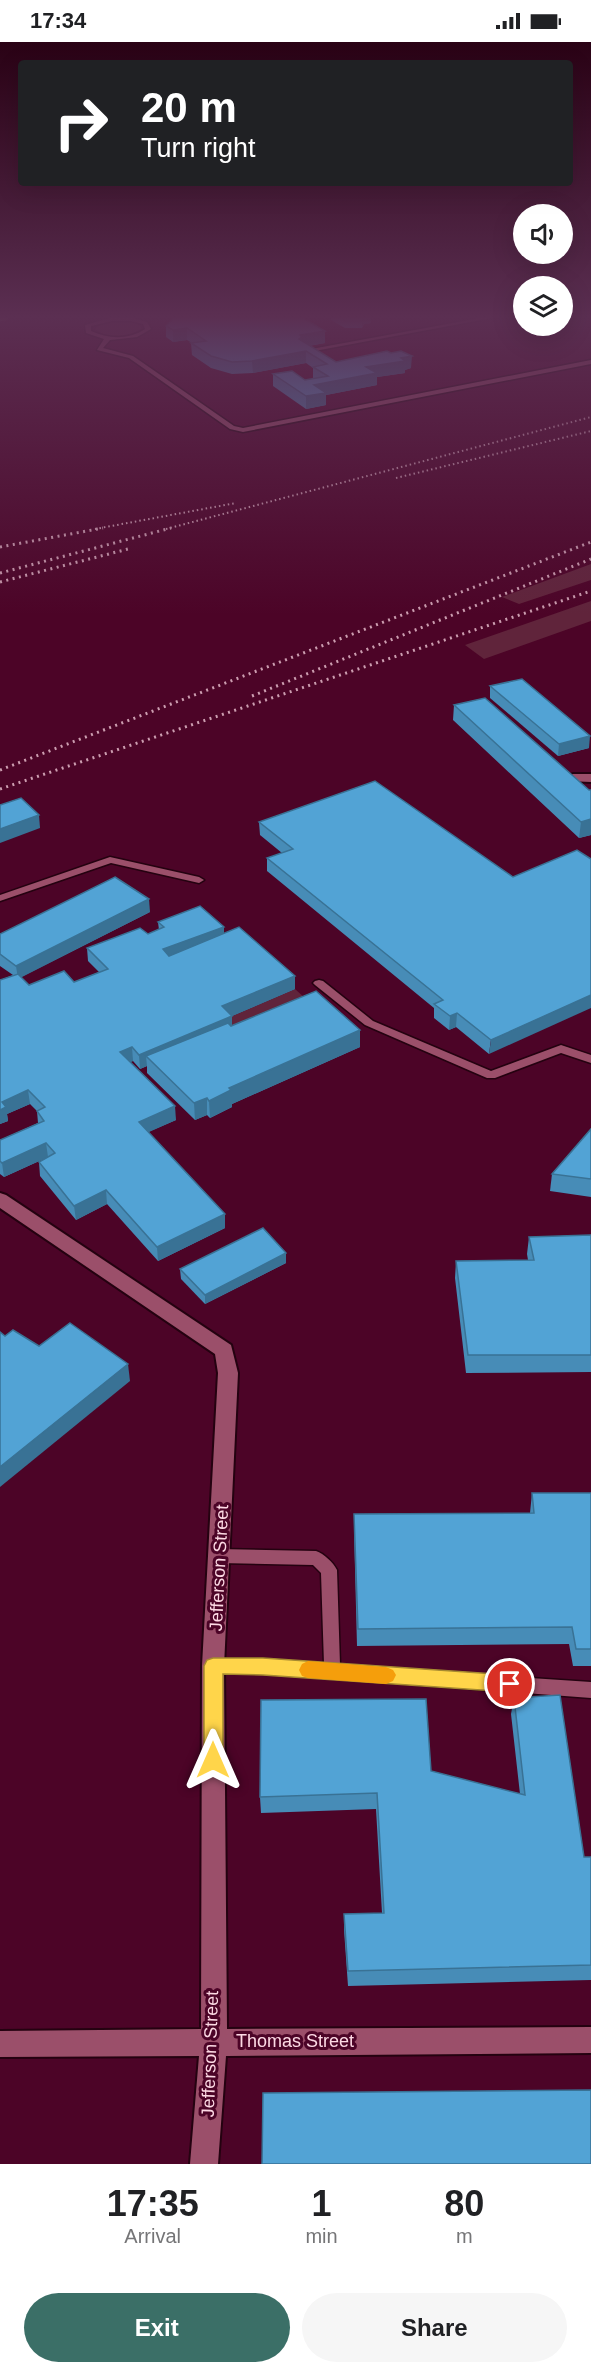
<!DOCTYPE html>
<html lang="en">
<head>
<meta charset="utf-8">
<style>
  body { margin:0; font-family:Arial,sans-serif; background:#f6f6f6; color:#202124; height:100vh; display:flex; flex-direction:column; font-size:22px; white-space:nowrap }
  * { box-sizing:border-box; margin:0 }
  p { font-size:20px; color:#757577 }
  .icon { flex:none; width:33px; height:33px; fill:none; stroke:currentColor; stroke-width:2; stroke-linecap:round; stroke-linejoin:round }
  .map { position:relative; height:2122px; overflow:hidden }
  .panel { display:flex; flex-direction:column; background:#fff; flex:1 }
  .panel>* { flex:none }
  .hud { position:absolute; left:18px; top:18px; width:555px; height:126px; border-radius:6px; box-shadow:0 6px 24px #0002; background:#202124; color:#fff; overflow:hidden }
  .controls { position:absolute; left:513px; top:162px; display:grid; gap:12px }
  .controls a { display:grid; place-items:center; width:60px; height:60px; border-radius:50%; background:#fff; box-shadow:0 6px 24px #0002; font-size:30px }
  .pin { position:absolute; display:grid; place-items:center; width:51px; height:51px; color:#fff; margin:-26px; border:3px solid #fff; border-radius:50%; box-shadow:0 2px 6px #0007 }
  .me { position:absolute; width:66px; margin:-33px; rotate:0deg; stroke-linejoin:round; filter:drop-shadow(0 0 4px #0008) }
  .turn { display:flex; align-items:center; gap:21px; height:126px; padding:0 24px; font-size:27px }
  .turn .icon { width:78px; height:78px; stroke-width:2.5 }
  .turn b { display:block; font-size:42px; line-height:51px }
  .eta { display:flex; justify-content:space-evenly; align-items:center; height:102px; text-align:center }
  .eta b { font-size:36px; font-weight:800; line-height:42px }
  .action { display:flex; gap:12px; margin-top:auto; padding:12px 24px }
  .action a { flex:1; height:69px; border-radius:36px; background:#3b6f67; color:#fff; font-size:24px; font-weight:800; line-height:69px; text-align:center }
  .action a+a { background:#f6f6f6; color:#202124 }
  .status { display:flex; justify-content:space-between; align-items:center; height:42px; padding:0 30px; background:#fff; direction:ltr }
  .status svg { height:16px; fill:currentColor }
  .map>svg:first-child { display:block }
</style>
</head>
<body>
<div class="status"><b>17:34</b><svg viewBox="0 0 49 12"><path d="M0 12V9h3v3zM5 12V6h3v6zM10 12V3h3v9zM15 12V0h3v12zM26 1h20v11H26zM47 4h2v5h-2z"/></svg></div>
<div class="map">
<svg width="591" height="2122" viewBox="0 0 591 2122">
  <rect width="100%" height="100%" fill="#4c0427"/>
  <!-- green -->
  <g fill="#60243b">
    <path d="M116 279 136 281 141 285V287C128 295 107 297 95 287L103 281Z"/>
    <polygon points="591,522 591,538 519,562 502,555"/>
    <polygon points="591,559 591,579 484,617 465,603"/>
    <polygon points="295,947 316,966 232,987 223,978"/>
  </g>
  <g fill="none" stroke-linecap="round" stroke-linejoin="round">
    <!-- stream -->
    <polyline stroke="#9b9b65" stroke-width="4.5" points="0,277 6,276"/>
    <!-- service casing -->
    <g stroke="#240210" stroke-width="3">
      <g id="service">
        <path d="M110 276H133L147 280 151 287 137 295 110 298 103 306 133 314 234 384 243 386 591 318V322L243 390 230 387 129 316 97 308 104 297 86 291 85 283ZM112 279H131L143 282 145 287C129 298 108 297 91 289V284Z"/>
        <polygon points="480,276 492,276 309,310 306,308"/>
        <polygon points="110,815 199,835 204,838 199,841 111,821 0,859 0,853"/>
        <polygon points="319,938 323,939 373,979 491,1029 561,1003 591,1013 591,1021 561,1011 495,1036 487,1036 365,983 315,943 313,941 315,939"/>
        <path d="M219 1507 316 1509C324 1512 333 1520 337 1528L340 1623 591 1640V1656L263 1631H213L207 1629 205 1624 207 1619 213 1617H263L324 1622 321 1531 313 1523 219 1521 213 1519 211 1514 213 1509Z"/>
      </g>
    </g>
    <!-- minor casing -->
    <g stroke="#240210" stroke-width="4">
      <g id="minor">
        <polygon points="573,732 591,732 591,740 568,739 567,736"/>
        <polygon points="0,1151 6,1153 231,1303 238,1331 224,1624 227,1987 591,1985 591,2011 226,2014 218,2122 190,2122 199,2014 0,2015 0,1989 201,1987 202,1624 218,1331 215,1312 0,1166"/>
      </g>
    </g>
    <!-- service -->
    <use href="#service" fill="#9b4f6a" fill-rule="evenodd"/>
    <!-- minor -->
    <use href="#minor" fill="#9b4f6a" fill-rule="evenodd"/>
    <!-- rail-far1 -->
    <g stroke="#cc9eb0" stroke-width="2" stroke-dasharray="1.5 3" stroke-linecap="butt">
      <polyline points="396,436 591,389"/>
      <polyline points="95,487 236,461"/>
      <polyline points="166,487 591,375"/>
    </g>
    <!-- rail -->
    <g stroke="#cc9eb0" stroke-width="3" stroke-dasharray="2 4.5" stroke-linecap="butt">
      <polyline points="0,505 103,486"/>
      <polyline points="0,531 171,486"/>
      <polyline points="0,540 132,506"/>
      <polyline points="252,654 591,517"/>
      <polyline points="0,728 591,500"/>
      <polyline points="0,747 591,549"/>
    </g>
  </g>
  <!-- wall -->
  <g fill="#478cb7">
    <polygon points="331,276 371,276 371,281 364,282 362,286 345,286 331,278"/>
    <polygon points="166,284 325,289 325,301 309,304 336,320 411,326 405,328 405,331 377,335 377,343 326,353 326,363 306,367 273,344 273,332 305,338 313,337 313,326 306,321 253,331 232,332 211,326 192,313 191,301 192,301 187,298 173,300 166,295"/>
    <polygon points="490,644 589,706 558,714 490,656"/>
    <polygon points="454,663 589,748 591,748 591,793 579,796 453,678"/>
    <polygon points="259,780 513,835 489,1012 456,985 449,988 434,976 434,966 267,829 267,816 282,811 260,793"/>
    <polygon points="150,870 21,935 29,943 74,940 99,930 88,919 87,906 148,892 159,888 158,880 224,891 295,947 232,974 232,983 360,988 360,1005 232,1062 232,1065 210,1076 207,1073 195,1078 147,1031 147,1024 140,1027 133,1019 130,1020 176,1078 148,1090 225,1186 158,1219 107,1162 76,1178 40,1134 39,1120 48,1115 4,1135 0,1132 0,1098 38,1081 37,1069 30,1062 7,1072 8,1079 0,1082 0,938 13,933 0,924 0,892"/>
    <polygon points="591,1087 591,1155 550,1149 552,1132"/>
    <polygon points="591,1193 591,1330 466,1331 455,1236 456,1219 528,1218 527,1212 529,1195"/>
    <polygon points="286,1211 286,1221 205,1262 181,1237 180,1227"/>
    <polygon points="532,1451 591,1451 591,1624 573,1624 569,1602 357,1604 354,1489 354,1472 530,1471"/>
    <polygon points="514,1656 584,1815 591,1815 591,1938 348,1944 344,1888 344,1872 382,1871 376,1767 261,1771 260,1755 431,1729 520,1752 511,1672"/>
  </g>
  <!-- shaded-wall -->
  <g fill="#397295">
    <polygon points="364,276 371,276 371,281 364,282 362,286 362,279"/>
    <polygon points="187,286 187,298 173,300 173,288"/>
    <polygon points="325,289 325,301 302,305 299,297 300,293"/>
    <polygon points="306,309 306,321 253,331 252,319"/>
    <polygon points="412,314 411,326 405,328 405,331 377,335 377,343 326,353 326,363 306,367 306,354 314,343 366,325"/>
    <polygon points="590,694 589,706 558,714 559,702"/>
    <polygon points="39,773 40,786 0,801 0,787"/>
    <polygon points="591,777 591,793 579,796 581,780"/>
    <polygon points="149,857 150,870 18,937 16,924"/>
    <polygon points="224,885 224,898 164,921 163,907"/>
    <polygon points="295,934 295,947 223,978 222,964"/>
    <polygon points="591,953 591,966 489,1012 491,998"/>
    <polygon points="457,971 456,985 449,988 450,974"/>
    <polygon points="232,974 232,988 146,1014 147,1024 140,1027 139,1013"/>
    <polygon points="360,988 360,1005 232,1062 232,1065 210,1076 209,1059 229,1046"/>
    <polygon points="132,1005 133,1019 121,1024 120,1010"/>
    <polygon points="28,1048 30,1062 7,1072 8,1079 0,1082 0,1068 2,1060"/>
    <polygon points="207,1056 207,1073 195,1078 194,1061"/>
    <polygon points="175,1064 176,1078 140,1094 139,1080"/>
    <polygon points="46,1101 48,1115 4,1135 2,1121"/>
    <polygon points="106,1148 107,1162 76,1178 74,1164"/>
    <polygon points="225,1172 225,1186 158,1219 157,1205"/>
    <polygon points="286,1211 286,1221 205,1262 205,1253"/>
    <polygon points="128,1322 130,1339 0,1445 0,1425"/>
  </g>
  <!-- building -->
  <g fill="#52a3d5" stroke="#397295" stroke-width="1.5">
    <polygon points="174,276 303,276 325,289 300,293 302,295 299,297 336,320 387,309 391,311 401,309 412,314 401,316 405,319 366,325 377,331 314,343 326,351 306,354 273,332 292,329 305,338 328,334 313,325 327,322 306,309 252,319 232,320 211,314 191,301 206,299 187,286 173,288 166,284"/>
    <polygon points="339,276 364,276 362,279 345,279"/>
    <polygon points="522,637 590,694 559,702 490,644"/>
    <polygon points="485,656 589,748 591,748 591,777 581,780 454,663"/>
    <polygon points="375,739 513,835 577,808 591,817 591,953 491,998 457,971 450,974 434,962 443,958 267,816 293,807 259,780"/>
    <polygon points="21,756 39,773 0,787 0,763"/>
    <polygon points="115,835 149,857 16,924 0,912 0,892"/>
    <polygon points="200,864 224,885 163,907 169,914 239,885 295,934 222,964 232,974 139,1013 132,1005 120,1010 175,1064 139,1080 225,1172 157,1205 106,1148 74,1164 39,1120 55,1111 46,1101 2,1121 0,1119 0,1098 44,1079 37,1069 45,1065 28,1048 2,1060 6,1065 0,1068 0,938 18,932 29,943 64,929 74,940 108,927 87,906 140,886 148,892 164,885 158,880"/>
    <polygon points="316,949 360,988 229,1046 231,1048 209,1059 207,1056 194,1061 146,1014 228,981 231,984"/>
    <polygon points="591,1087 591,1137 552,1132"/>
    <polygon points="263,1186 286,1211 205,1253 180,1227"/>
    <polygon points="591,1193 591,1313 468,1313 456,1219 534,1218 529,1195"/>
    <polygon points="70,1281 128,1322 0,1425 0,1290 5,1294 13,1288 39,1304"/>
    <polygon points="532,1451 591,1451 591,1607 576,1607 572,1585 358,1587 354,1472 534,1471"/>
    <polygon points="560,1653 584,1815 591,1815 591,1923 348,1929 344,1872 384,1871 377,1751 260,1755 261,1658 426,1657 431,1729 525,1753 514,1656"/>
    <polygon points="591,2048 591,2122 262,2122 263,2051"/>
  </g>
  <!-- sky -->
  <linearGradient id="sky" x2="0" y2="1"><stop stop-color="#2a0215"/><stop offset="0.48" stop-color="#5b2f52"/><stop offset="1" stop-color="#5b2f52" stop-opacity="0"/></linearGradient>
  <rect width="591" height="573" fill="url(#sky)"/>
  <!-- route -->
  <polygon fill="#ffd54a" stroke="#a68a30" stroke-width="1.5" points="213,1616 263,1616 510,1633 517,1636 520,1642 517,1648 510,1650 263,1633 223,1632 223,1718 220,1725 213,1728 206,1725 204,1718 204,1624 207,1618"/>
  <!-- slow -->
  <polygon fill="#f59e0b" points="308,1619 386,1625 393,1628 396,1633 393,1639 386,1642 308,1636 302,1634 299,1628 302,1622"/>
  <g text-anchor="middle" stroke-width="6" stroke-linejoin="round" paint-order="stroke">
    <!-- near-street labels -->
    <g font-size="18" fill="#fdd9e4" stroke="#4c0427">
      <text transform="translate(219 1526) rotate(-87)" y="6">Jefferson Street</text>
      <text x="295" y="2005">Thomas Street</text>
      <text transform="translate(210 2012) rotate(-88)" y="6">Jefferson Street</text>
    </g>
  </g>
</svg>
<div class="controls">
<a><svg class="icon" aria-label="sound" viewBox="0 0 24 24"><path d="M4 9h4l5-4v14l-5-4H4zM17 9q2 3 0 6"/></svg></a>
<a><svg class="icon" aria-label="layers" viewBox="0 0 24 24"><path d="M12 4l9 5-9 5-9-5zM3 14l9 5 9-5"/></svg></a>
</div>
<div class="pin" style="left:510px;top:1642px;background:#d93025"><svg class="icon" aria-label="arrive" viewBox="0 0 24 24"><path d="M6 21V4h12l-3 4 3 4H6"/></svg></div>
<svg class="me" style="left:213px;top:1718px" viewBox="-20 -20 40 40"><path d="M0-17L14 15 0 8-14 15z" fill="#ffd54a" stroke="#fff" stroke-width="4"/></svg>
<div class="hud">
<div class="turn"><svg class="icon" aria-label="right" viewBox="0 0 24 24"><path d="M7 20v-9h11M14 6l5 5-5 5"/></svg><div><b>20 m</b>Turn right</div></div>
</div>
</div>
<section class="panel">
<div class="eta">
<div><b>17:35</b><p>Arrival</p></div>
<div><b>1</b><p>min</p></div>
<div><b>80</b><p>m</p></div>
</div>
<div class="action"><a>Exit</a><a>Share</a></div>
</section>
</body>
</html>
